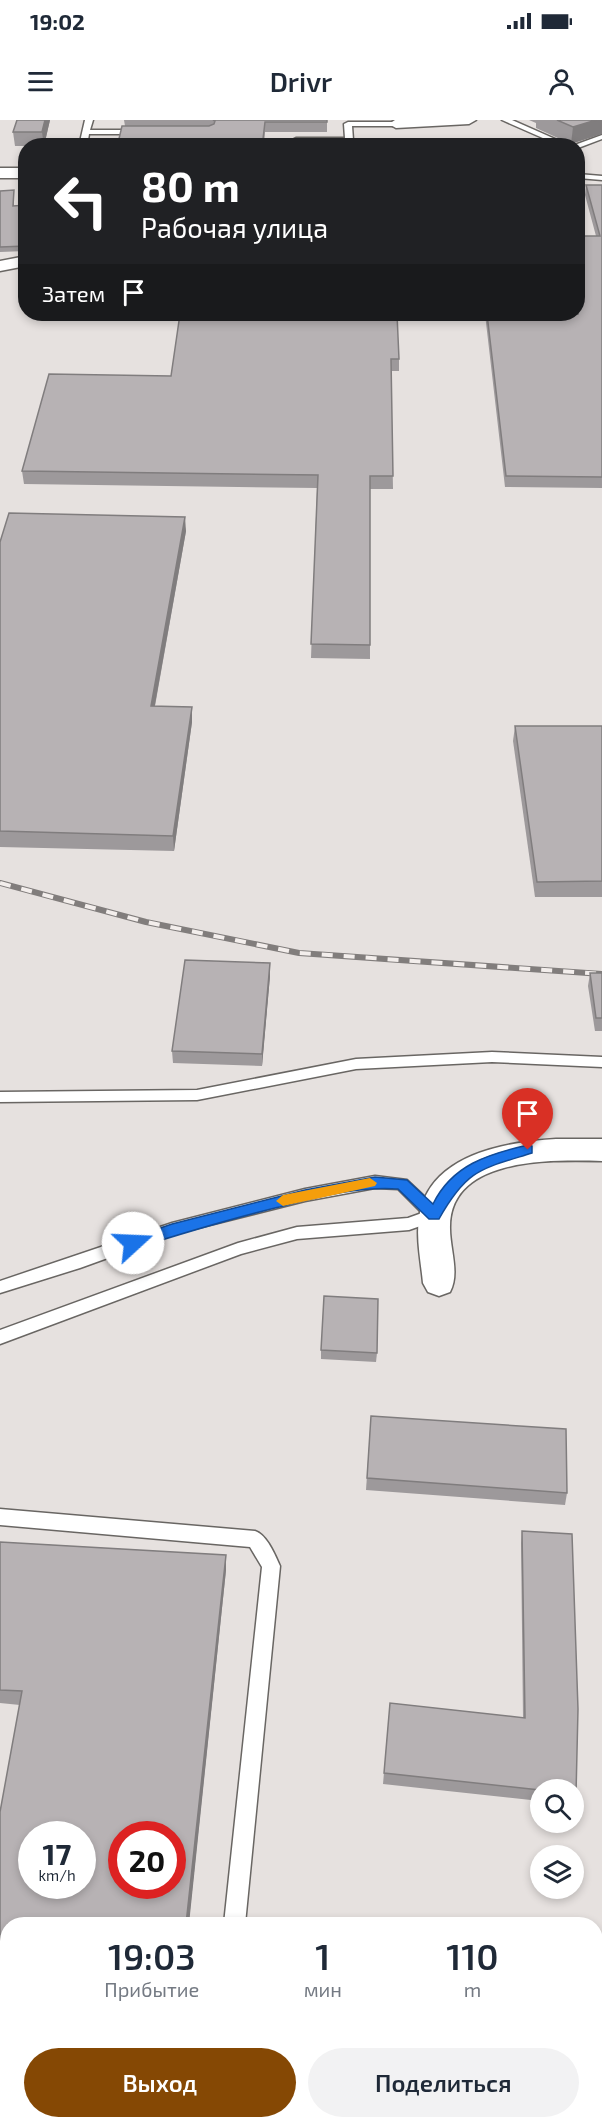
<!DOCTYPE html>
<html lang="ru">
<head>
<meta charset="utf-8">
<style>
  body { margin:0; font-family:"Exo 2",sans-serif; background:#f2f2f3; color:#1f2937; height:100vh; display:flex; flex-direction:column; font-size:22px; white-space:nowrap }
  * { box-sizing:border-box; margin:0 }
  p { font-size:20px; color:#747a83 }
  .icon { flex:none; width:33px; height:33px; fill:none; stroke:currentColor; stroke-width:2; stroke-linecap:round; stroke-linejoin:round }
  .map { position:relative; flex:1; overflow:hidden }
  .panel { position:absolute; left:0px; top:1797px; width:603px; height:212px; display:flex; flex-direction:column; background:#fff; border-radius:24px 24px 0 0; box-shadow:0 3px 9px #0003 }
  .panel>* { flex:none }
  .banner { position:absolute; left:18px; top:18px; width:567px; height:183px; border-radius:24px; box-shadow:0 3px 9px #0003; background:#202124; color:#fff; overflow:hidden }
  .tools { position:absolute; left:530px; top:1659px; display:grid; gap:12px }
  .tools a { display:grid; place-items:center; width:54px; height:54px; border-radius:50%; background:#fff; box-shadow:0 3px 9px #0003; font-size:30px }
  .speed { position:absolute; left:18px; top:1701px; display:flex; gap:12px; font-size:30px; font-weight:700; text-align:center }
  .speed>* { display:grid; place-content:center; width:78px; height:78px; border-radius:50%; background:#fff; box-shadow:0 3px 9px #0003; line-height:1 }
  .speed small { font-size:15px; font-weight:400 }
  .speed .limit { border:9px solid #d22; background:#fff; color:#111 }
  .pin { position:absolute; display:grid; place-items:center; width:51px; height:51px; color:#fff; margin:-62px -26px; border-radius:50% 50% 50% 0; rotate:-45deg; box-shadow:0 0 6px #0007 }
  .pin .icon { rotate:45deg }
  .me { position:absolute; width:66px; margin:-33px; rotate:70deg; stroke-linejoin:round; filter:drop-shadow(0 0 4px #0008) }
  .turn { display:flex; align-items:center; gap:21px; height:126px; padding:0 24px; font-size:27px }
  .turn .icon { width:78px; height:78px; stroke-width:2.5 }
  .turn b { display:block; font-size:42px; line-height:51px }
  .then { display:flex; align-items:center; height:57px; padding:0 24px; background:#0003; gap:12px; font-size:22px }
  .eta { display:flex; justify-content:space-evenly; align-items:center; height:102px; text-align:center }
  .eta b { font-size:36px; font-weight:600; line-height:42px }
  .primary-button { display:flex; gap:12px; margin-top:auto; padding:12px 24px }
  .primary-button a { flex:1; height:69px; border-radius:36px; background:#854804; color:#fff; font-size:24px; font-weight:600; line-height:69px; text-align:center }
  .primary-button a+a { background:#f2f2f3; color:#1f2937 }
  .status { display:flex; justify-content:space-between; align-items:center; height:42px; padding:0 30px; background:#fff; direction:ltr }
  .status svg { height:16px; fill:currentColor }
  header { display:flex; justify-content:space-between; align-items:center; height:78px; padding:0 24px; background:#fff; font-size:27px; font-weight:600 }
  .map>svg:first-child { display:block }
</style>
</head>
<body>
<div class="status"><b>19:02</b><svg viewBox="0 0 49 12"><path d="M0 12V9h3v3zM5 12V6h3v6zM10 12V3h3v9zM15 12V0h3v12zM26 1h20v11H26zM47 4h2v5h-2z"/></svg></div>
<header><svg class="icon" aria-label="menu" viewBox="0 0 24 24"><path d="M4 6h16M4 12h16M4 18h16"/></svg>Drivr<svg class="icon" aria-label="person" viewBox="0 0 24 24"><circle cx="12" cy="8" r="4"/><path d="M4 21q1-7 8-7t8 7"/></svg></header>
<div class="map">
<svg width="602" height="2008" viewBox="0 0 602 2008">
  <rect width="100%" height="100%" fill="#e6e1df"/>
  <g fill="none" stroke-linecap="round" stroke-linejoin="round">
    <!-- service casing -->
    <g stroke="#696663" stroke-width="3">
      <g id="service">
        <polygon points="85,0 93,0 90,10 140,10 144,12 140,14 89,14 87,26 79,26"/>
        <polygon points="502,0 512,0 571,26 561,26"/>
        <polygon points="348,2 396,2 400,4 396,6 352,6 353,20 349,22 296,22 292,20 296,18 345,18 344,4"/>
        <polygon points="602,15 602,19 578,28 578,26 572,26"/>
        <polygon points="578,54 602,56 602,60 578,58"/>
        <polygon points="492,932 602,937 602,947 492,942 356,949 197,980 0,982 0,972 197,970 356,939"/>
        <polygon points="375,1056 407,1060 440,1091 442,1095 440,1099 409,1110 297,1119 241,1134 0,1224 0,1210 238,1123 297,1107 408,1098 422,1093 398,1069 375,1068 305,1081 174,1114 80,1148 0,1173 0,1161 172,1103 305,1069"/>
        <path d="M0 1389 255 1411C267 1415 275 1435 280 1446L245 1804H224L262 1447 250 1427 0 1405Z"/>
        <rect x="204" y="2001" width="22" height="7"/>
      </g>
    </g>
    <!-- minor casing -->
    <g stroke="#696663" stroke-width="3">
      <g id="minor">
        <polygon points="395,0 476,0 469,4 396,8 389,4"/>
        <rect x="0" y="48" width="26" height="10"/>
        <polygon points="26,136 26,146 0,151 0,141"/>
        <path d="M556 1019H602V1041C553 1040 448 1036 450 1109 450 1129 460 1154 450 1172L439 1176 428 1172 423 1163C421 1142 416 1119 419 1098 428 1035 504 1022 556 1019Z"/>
      </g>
    </g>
    <!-- service -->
    <use href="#service" fill="#fff" fill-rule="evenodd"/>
    <!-- minor -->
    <use href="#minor" fill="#fff" fill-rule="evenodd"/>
    <!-- rail casing -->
    <g stroke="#817d7c" stroke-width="6">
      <polyline id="rail" points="0,763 146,802 299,833 602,854"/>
    </g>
    <!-- rail -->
    <use href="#rail" stroke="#f3eeec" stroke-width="4" stroke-dasharray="11" stroke-linecap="butt"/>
  </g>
  <!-- wall -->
  <g fill="#9d999b">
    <polygon points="17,0 50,0 44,26 15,26 13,12"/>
    <polygon points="124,0 327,0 327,12 265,12 264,26 118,26 118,23 125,6"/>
    <polygon points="529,0 602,0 571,24 536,8 536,3"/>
    <polygon points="586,65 602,65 602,368 505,367 485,194 578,194 596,116 585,75"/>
    <polygon points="0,71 14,75 14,86 26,85 26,131 0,132"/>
    <polygon points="180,194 399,239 399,251 391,251 393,369 370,369 370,539 311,538 317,368 24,364 22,351 171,256"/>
    <polygon points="186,411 155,586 192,587 192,602 174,731 0,727 0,422"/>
    <polygon points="515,606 602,606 602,777 535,777 513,621"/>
    <polygon points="270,843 270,856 262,946 173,943 172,931"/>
    <polygon points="590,853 602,853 602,911 595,911 588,866"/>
    <polygon points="321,1230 377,1233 376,1242 321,1239"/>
    <polygon points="371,1296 567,1373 565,1385 366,1370"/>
    <polygon points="522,1411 576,1674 573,1685 573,1670 540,1670 540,1681 383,1664 390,1583 523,1598 521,1423"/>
    <polygon points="0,1422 226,1435 226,1450 167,2008 0,2008 20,1585 0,1583"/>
  </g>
  <!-- shaded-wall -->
  <g fill="#807d7e">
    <polygon points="45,0 50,0 44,26 42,12"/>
    <polygon points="596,0 602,0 602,14 571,24 573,7"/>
    <polygon points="185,397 186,411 152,601 151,586"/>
    <polygon points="192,587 192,602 174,731 173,716"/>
    <polygon points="270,843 270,856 262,946 262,934"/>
    <polygon points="226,1435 226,1450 189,1804 186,1804"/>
    <polygon points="165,2001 168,2001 167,2008 164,2008"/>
  </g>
  <!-- building -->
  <g fill="#b7b2b4" stroke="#807d7e" stroke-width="1.5" fill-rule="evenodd">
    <polygon points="17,0 45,0 42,12 13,12"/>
    <polygon points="213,0 327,0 327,2 265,2 263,19 142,19 141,23 118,23 122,6 209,6 214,4 215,1"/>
    <polygon points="557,0 596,0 573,7"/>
    <polygon points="586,65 602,65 602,357 506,356 487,194 578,194 578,116 600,116"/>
    <polygon points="14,70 13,86 26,85 26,126 0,127 0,71"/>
    <polygon points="180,194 397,194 399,239 391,239 393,356 370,356 370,525 311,524 318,355 22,351 49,254 171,256"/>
    <polygon points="9,393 185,397 151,586 192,587 173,716 0,711 0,422"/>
    <polygon points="515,606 602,606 602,761 537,762"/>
    <polygon points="185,840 270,843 262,934 172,931"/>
    <polygon points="590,853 602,853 602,898 596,898"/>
    <polygon points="324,1176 378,1179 377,1233 321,1230"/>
    <polygon points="371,1296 566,1309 567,1373 367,1358"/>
    <polygon points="522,1411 572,1414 578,1589 576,1674 573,1674 573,1670 540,1670 384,1653 390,1583 525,1598"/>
    <path d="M0 1422 226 1435 186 1804H8V2001H165L164 2008H0V1692L22 1571 0 1570ZM32 1714H82V1766H32ZM122 1714H172V1766H122Z"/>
  </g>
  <!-- route -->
  <path fill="#1a73e8" stroke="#114b97" stroke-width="1.5" d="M528 1025 532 1026V1033C481 1049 467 1049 439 1099H429L398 1069C357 1066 315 1078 275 1088 227 1100 180 1114 133 1129L126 1123 128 1119 172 1104 305 1070 375 1057 407 1060 433 1084C452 1045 488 1034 528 1025Z"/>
  <!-- slow -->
  <polygon fill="#f59e0b" points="370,1058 377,1063 375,1066 283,1086 276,1081 283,1075"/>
</svg>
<div class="tools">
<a><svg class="icon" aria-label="search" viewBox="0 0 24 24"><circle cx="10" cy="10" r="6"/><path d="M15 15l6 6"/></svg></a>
<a><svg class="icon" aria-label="layers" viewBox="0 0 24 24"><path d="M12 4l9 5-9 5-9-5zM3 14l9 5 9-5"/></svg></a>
</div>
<div class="speed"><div>17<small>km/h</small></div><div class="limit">20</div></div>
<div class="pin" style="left:528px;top:1030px;background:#d93025"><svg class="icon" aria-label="arrive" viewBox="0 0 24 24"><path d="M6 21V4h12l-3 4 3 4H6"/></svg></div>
<svg class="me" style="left:133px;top:1123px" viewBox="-20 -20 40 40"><circle r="19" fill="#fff"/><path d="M0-13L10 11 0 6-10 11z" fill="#1a73e8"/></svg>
<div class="banner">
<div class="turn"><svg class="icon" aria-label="left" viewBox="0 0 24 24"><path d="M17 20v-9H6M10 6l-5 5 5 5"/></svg><div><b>80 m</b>Рабочая улица</div></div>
<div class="then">Затем<svg class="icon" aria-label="arrive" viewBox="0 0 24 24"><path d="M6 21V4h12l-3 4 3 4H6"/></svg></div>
</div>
<section class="panel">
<div class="eta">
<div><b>19:03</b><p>Прибытие</p></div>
<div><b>1</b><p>мин</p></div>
<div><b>110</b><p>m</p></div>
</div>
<div class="primary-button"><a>Выход</a><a>Поделиться</a></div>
</section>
</div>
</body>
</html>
